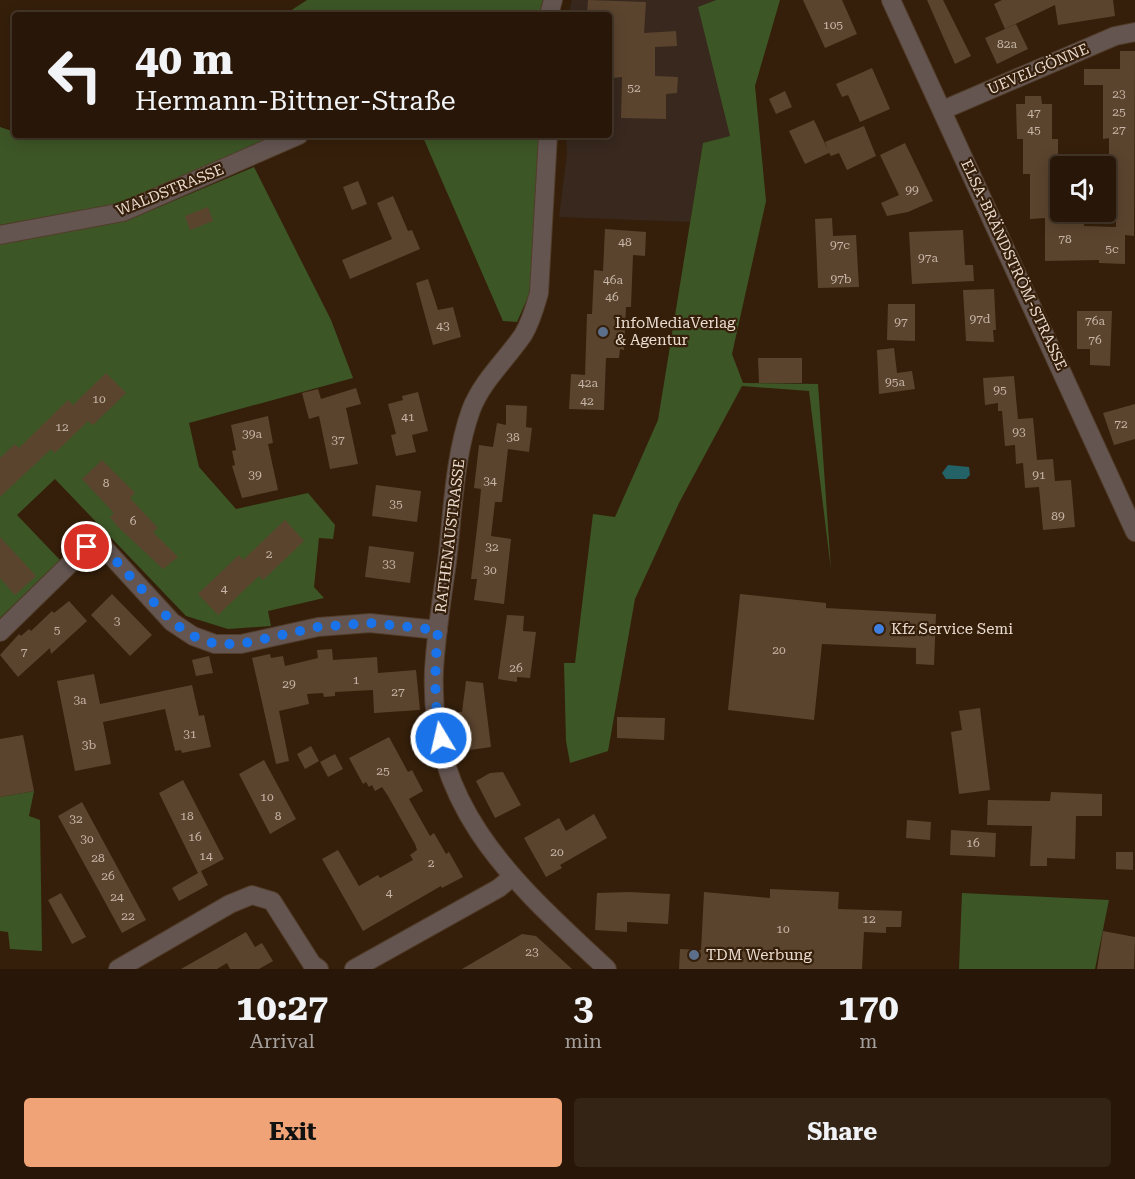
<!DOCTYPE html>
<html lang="en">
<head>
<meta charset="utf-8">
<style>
  body { margin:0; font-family:"Roboto Serif",serif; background:#342416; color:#f1f3f6; height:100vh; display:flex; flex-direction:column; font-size:22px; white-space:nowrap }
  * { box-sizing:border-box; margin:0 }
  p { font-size:20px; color:#a59f9c }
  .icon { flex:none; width:33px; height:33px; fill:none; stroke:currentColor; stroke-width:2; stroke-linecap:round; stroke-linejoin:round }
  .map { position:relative; height:969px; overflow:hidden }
  .panel { display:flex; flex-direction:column; background:#281708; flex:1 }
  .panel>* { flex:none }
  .banner { position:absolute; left:12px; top:12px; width:600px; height:126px; border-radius:6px; box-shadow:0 3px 15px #0003,0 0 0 2px #443629; background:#281708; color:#f1f3f6; overflow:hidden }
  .controls { position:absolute; left:1050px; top:156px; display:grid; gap:12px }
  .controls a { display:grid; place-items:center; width:66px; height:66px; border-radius:6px; background:#281708; box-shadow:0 3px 15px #0003,0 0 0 2px #443629; font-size:30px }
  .pin { position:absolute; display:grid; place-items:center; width:51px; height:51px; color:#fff; margin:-26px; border:3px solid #fff; border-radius:50%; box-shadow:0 2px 6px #0007 }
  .me { position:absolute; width:66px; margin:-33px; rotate:351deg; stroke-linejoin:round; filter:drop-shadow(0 0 4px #0008) }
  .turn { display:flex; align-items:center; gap:21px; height:126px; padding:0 24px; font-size:27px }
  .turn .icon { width:78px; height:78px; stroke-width:2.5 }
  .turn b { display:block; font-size:42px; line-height:51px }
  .eta { display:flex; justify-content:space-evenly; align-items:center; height:102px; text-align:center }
  .eta b { font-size:36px; font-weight:700; line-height:42px }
  .action { display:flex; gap:12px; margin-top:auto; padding:12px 24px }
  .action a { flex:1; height:69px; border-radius:6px; background:#efa376; color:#111; font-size:24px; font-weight:700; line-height:69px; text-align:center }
  .action a+a { background:#342416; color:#f1f3f6 }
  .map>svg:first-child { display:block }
</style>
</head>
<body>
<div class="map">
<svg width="1135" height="969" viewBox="0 0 1135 969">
  <rect width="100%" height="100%" fill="#351f0a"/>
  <!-- commercial -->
  <polygon fill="#38281e" points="572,0 716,0 699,7 730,136 703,143 690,222 559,217 567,153 566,135 609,135 609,15 568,15"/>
  <!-- green -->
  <g fill="#3d5626">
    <polygon points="307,0 543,0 539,15 284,15"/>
    <polygon points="716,0 780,0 755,86 766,201 732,354 743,383 818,384 831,570 809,391 742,386 679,503 635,599 608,751 570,763 566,741 564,663 575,663 593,514 615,517 658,420 703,143 730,136 698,7"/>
    <polygon points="0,127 15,132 15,135 289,135 128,202 0,225"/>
    <polygon points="422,135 541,135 532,288 517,322 503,321"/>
    <polygon points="254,167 331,320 353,378 189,423 199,467 236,509 308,493 335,525 333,539 319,538 314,587 324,598 268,611 271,626 228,629 186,616 55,479 17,515 60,560 0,618 0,243 83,228 152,210"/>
    <polygon points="34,791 29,816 40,820 42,951 10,949 8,932 0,931 0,797"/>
    <polygon points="962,893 1109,900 1095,969 959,969"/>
  </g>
  <!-- water -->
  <polygon fill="#236267" points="948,465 969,467 970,475 966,479 946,479 942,473"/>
  <!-- building -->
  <g fill="#5b442e">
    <polygon points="588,0 646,2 644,33 676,31 677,46 655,47 655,76 678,77 677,93 666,94 666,119 621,118 622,77 612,78 609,15 587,15"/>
    <polygon points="803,0 842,0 857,34 825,48"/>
    <polygon points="927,0 943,0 971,56 955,64"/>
    <polygon points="1002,0 1113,0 1115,16 1058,25 1055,5 1005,29 994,4"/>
    <polygon points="1016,24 1028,49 997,64 985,38"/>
    <polygon points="1120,51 1135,51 1134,236 1125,235 1125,264 1099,263 1099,260 1045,261 1045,218 1030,219 1030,174 1023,174 1023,139 1017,139 1016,104 1025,104 1025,96 1041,96 1042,104 1052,104 1052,139 1058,139 1058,174 1060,174 1060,218 1084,218 1084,226 1116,227 1115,174 1109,174 1109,138 1103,139 1103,85 1084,85 1084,69 1120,69"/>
    <polygon points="872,68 890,109 860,122 848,95 842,97 836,84"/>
    <polygon points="785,91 792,107 776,114 769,99"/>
    <polygon points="814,120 828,150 825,142 864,126 876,156 847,170 839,153 831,156 829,153 805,164 789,131"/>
    <polygon points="905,143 933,201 908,212 887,216 881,203 899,195 880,155"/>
    <polygon points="358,181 367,204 352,210 343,187"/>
    <polygon points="393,196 408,231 412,230 420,249 350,279 342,260 392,239 377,203"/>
    <polygon points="208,207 213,221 190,230 185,216"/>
    <polygon points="832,218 833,236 856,235 859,287 818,288 815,219"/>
    <polygon points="605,229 646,232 645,256 633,255 631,307 626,307 624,350 620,349 619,358 606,358 604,410 569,409 571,374 585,375 587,314 592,314 594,270 603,271"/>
    <polygon points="963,230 965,265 973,265 974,281 912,284 909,232"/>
    <polygon points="428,279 438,310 453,307 461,337 433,345 416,283"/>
    <polygon points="994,289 996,330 993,330 994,342 966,341 963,290"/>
    <polygon points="888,304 915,304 915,341 887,340"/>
    <polygon points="1077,311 1112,311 1110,366 1090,365 1090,349 1077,349"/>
    <polygon points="894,348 897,373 912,371 915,389 879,394 877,350"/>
    <polygon points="758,358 802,358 802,383 759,383"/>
    <polygon points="106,373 126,393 93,425 88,421 55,453 51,449 0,497 0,458 15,444 19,448 68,400 73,405"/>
    <polygon points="1014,376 1018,419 1033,418 1037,460 1053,459 1055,481 1071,480 1075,527 1043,530 1039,487 1025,488 1023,463 1016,464 1015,445 1005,446 1002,411 998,411 998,403 985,405 983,378"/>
    <polygon points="356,388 361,404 346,408 358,464 330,469 319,416 309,419 302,393 318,389 321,399"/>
    <polygon points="418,392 428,431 412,435 416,452 396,456 391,435 396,434 388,404 403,400 402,396"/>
    <polygon points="1135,404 1135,439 1114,445 1103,413"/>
    <polygon points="506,405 527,406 526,427 532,428 529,452 508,449 502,502 495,502 491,536 511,539 504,604 474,600 477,579 471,579 479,511 481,489 474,488 479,445 493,447 497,423 506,425"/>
    <polygon points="268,416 273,443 268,444 278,490 242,498 232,466 235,465 232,451 236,450 231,425"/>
    <polygon points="102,460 135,493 130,498 158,528 153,532 178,557 163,569 117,526 110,517 114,513 82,479"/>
    <polygon points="376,485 421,491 417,522 372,516"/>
    <polygon points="285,520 304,541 263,580 259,576 218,615 198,594 239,555 243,560"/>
    <polygon points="0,537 36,576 15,595 0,578"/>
    <polygon points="369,546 414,552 410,583 365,577"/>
    <polygon points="112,594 152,635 130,656 91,615"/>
    <polygon points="740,594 826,603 826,608 936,614 934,665 916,664 916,648 822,644 814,720 728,710"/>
    <polygon points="69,601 87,621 51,654 50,648 18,677 0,655 19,634 21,636 29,629 31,631 52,611 54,613"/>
    <polygon points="507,615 524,616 523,631 536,632 530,678 517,677 517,682 498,679"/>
    <polygon points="332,649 333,660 377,657 378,673 416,670 420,710 374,713 373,690 335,692 335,696 324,697 323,693 307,694 309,704 279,711 289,761 276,764 252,658 270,654 271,658 283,656 285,666 318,658 317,650"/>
    <polygon points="209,656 213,673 196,676 192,660"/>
    <polygon points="94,674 100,704 192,685 199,716 204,715 211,747 182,753 181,750 175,751 165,709 103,722 111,764 75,771 57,681"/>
    <polygon points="466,681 483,683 491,747 463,751 458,712 462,712"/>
    <polygon points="980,708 990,790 959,794 951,732 962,730 959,711"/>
    <polygon points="617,717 665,718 664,740 617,738"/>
    <polygon points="23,735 34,791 0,797 0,739"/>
    <polygon points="389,737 408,772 412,770 423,791 409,799 430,836 434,833 446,854 449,852 463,877 442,888 441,886 363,931 322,859 338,850 359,886 378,875 380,878 413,860 410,855 417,850 415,844 388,796 382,787 375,791 372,785 369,787 366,782 363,784 349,758"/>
    <polygon points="311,746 319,761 305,769 297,754"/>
    <polygon points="335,754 343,769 328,777 320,762"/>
    <polygon points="264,760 296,819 270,834 239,774"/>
    <polygon points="503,772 521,805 495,818 476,781 490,773"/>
    <polygon points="183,780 224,859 201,871 208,885 179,901 172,888 198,873 159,793"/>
    <polygon points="1051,792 1102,794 1102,816 1076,816 1075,859 1047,858 1047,866 1030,866 1032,826 987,825 988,800 1050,801"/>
    <polygon points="82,802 146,920 122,933 58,816"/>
    <polygon points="594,814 607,838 560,865 562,868 546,877 524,838 559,818 566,831"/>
    <polygon points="907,820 931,822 930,840 906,838"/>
    <polygon points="951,830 996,833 995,857 950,855"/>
    <polygon points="1116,852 1133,852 1133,870 1116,869"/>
    <polygon points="770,889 839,892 838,909 902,911 901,927 886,927 886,933 864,932 862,969 679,969 680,949 701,950 704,892 770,898"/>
    <polygon points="629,892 670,894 668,924 627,922 627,932 595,930 597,893"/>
    <polygon points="61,893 86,937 72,944 48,900"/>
    <polygon points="1103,931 1135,937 1134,969 1097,969"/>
    <polygon points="246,932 255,947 262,943 273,961 259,969 230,969 227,963 217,969 181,969"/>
    <polygon points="522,934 536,936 572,969 462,969"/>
  </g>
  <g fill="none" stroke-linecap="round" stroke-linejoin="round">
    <!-- minor casing -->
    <g stroke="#523d2a" stroke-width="20">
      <g id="minor">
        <polyline points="891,0 1135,532"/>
        <polyline points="549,15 553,0"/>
        <polyline points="943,110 1115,36 1135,32"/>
        <path d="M548 135 539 293C535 307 531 322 523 335 506 360 482 381 471 410 454 457 453 512 447 562 442 598 436 634 434 670 428 809 515 883 607 969"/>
        <polyline points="0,235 123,212 299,135"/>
        <polyline points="0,632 87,547 106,550 172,622 193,636 215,644 241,644 318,627 370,623 438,630"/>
        <polyline points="118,969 230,904 252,895 272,901 312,964 319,969"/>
        <polyline points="354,969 499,888 512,877"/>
      </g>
    </g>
    <!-- minor -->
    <use href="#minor" stroke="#645551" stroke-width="18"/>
  </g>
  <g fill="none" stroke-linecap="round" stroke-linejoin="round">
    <!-- route -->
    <path stroke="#1a73e8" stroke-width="10" stroke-dasharray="0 18" d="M87 547 106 550 172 622 193 636 215 644H241L318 627 370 623 438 630C435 666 433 702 441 738"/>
  </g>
  <!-- markers -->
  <g fill="#5c6f8a" stroke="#351f0a" stroke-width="2">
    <circle cx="603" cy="332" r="6"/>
    <circle cx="694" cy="955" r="6"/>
  </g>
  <circle fill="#3f7fe0" stroke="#351f0a" stroke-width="2" cx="879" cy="629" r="6"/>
  <g text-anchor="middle" stroke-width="4.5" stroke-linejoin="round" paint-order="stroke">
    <!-- number labels -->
    <g font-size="12" fill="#c7b6a8">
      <text x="833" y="29">105</text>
      <text x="1007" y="48">82a</text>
      <text x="634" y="92">52</text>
      <text x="1119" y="98">23</text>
      <text x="1119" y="116">25</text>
      <text x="1034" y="117">47</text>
      <text x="1034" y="134">45</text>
      <text x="1119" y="134">27</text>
      <text x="912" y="194">99</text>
      <text x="1065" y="243">78</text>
      <text x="625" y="246">48</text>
      <text x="840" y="249">97c</text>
      <text x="1112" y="253">5c</text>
      <text x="928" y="262">97a</text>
      <text x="841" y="283">97b</text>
      <text x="613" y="284">46a</text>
      <text x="612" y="301">46</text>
      <text x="980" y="323">97d</text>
      <text x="1095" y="325">76a</text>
      <text x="901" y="326">97</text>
      <text x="443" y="330">43</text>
      <text x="1095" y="344">76</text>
      <text x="895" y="386">95a</text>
      <text x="588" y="387">42a</text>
      <text x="1000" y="394">95</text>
      <text x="99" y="403">10</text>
      <text x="587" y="405">42</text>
      <text x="408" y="421">41</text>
      <text x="1121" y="428">72</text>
      <text x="62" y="431">12</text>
      <text x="1019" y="436">93</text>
      <text x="252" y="438">39a</text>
      <text x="513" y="441">38</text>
      <text x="338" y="444">37</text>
      <text x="255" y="479">39</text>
      <text x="1039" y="479">91</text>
      <text x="490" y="485">34</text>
      <text x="106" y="487">8</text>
      <text x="396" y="508">35</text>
      <text x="1058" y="520">89</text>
      <text x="133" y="525">6</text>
      <text x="492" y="551">32</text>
      <text x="269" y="558">2</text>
      <text x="389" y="568">33</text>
      <text x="490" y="574">30</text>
      <text x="224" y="593">4</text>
      <text x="117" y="625">3</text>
      <text x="57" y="634">5</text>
      <text x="779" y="654">20</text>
      <text x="24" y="656">7</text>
      <text x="516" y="672">26</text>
      <text x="356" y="684">1</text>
      <text x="289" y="688">29</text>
      <text x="398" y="696">27</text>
      <text x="80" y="704">3a</text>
      <text x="190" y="738">31</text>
      <text x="89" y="749">3b</text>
      <text x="383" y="775">25</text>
      <text x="267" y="801">10</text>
      <text x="187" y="820">18</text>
      <text x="278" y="820">8</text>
      <text x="76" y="823">32</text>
      <text x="195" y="841">16</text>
      <text x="87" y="843">30</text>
      <text x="973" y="847">16</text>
      <text x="557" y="856">20</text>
      <text x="206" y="860">14</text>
      <text x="98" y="862">28</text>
      <text x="431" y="867">2</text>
      <text x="108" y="880">26</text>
      <text x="389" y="897">4</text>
      <text x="117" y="901">24</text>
      <text x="128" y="920">22</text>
      <text x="869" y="923">12</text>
      <text x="783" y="933">10</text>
      <text x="532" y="956">23</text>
    </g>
    <!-- street labels -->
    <g font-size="15" fill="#ebdcd0" stroke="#351f0a">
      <text transform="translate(1038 69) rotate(-23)" y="5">UEVELGÖNNE</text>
      <text transform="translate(170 190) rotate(-22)" y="5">WALDSTRASSE</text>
      <text transform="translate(1014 265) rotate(65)" y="5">ELSA-BRÄNDSTRÖM-STRASSE</text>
      <text transform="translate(450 536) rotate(-83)" y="5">RATHENAUSTRASSE</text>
    </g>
    <!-- poi labels -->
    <g font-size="15" fill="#ebdcd0" stroke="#351f0a" text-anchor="start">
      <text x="615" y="328">InfoMediaVerlag<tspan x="615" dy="17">&amp; Agentur</tspan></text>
      <text x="891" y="634">Kfz Service Semi</text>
      <text x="706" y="960">TDM Werbung</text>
    </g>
  </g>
</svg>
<div class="controls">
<a><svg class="icon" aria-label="sound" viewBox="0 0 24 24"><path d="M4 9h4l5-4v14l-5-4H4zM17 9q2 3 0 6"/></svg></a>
</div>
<div class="pin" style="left:87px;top:547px;background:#d93025"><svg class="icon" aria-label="arrive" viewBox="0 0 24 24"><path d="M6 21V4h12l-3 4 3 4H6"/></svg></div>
<svg class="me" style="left:441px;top:738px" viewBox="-20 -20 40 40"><circle r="17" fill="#1a73e8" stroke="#fff" stroke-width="3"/><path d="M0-11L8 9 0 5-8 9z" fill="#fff"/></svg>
<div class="banner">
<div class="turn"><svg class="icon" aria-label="left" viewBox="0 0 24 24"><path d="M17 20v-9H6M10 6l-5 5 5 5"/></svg><div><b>40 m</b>Hermann-Bittner-Straße</div></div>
</div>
</div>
<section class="panel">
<div class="eta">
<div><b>10:27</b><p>Arrival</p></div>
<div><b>3</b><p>min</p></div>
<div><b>170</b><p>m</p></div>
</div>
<div class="action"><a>Exit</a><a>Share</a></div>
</section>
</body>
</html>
